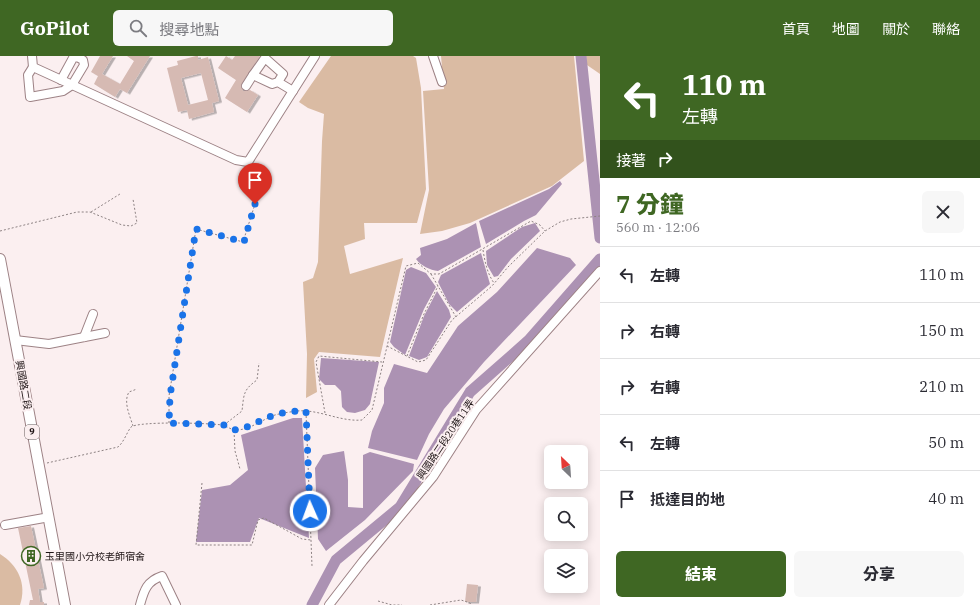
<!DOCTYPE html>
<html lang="zh-TW">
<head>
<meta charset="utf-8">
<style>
  body { margin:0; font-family:"IBM Plex Serif","Noto Sans TC",serif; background:#f7f7f7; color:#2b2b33; height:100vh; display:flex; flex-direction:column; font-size:15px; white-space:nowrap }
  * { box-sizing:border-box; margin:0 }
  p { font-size:13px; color:#7c7c81 }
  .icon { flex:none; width:22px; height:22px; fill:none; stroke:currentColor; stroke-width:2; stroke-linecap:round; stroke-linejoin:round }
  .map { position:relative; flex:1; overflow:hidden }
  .sheet { display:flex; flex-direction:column; background:#fff; width:380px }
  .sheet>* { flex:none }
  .top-card { background:#3f6723; color:#fff; overflow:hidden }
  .needle { width:26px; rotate:335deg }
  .buttons { position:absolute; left:544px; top:389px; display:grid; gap:8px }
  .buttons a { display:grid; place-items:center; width:44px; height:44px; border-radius:6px; background:#fff; box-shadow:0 2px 10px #0003; font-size:20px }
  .pin { position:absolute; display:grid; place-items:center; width:34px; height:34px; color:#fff; margin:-41px -17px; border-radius:50% 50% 50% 0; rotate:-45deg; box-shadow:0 0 4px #0007 }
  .pin .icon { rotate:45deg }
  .me { position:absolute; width:44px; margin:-22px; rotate:358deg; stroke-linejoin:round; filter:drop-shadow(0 0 3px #0008) }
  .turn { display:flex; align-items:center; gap:14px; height:84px; padding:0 16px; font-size:18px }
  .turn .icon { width:52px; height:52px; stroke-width:2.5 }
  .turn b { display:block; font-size:28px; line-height:34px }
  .then { display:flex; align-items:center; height:38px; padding:0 16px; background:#0003; gap:8px; font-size:15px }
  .round { display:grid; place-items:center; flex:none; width:42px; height:42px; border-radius:6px; background:#f7f7f7 }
  .head { display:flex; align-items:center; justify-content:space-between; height:68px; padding:0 16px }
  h1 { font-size:24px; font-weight:800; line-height:30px; color:#3f6723 }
  .action { display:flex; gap:8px; margin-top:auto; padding:8px 16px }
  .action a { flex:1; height:46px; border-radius:6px; background:#3f6723; color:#fff; font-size:16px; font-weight:800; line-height:46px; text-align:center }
  .action a+a { background:#f7f7f7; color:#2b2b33 }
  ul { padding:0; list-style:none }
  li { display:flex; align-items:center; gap:12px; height:56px; padding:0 16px; border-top:1px solid #e1e1e2 }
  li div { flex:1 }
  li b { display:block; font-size:15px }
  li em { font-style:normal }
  header { display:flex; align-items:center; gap:24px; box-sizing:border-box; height:56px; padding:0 20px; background:#3f6723; color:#fff }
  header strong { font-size:19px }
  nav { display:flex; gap:22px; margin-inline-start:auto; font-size:14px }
  .search { width:280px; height:36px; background:#f7f7f7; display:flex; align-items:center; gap:10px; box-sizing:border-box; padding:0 14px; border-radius:6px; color:#7c7c81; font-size:15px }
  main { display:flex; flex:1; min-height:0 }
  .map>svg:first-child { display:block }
</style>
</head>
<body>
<header>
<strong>GoPilot</strong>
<div class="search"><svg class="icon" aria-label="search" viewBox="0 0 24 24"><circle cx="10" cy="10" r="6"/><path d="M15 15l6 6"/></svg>搜尋地點</div>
<nav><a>首頁</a><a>地圖</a><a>關於</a><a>聯絡</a></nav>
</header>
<main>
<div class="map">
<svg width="600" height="549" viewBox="0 0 600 549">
  <defs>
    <filter id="shadow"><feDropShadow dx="3" dy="1.5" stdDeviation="0" flood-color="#0004"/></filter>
  </defs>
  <rect width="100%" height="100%" fill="#fbeff0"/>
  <!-- green -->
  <g fill="#dabba3">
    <polygon points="331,0 413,0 416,2 421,32 426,133 417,167 364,167 365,183 344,190 350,218 403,202 380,301 319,296 314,303 317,336 306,342 307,298 303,226 313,222 318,206 322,85 324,58 308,52 299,46"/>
    <polygon points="441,0 574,0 584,105 552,130 470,167 442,175 420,178 429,134 423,35 444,33"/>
    <polygon points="586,0 600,0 600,18 587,9"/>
    <path d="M0 498C18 509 27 528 20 549H0Z"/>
  </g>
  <!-- water -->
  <g fill="#ac92b3">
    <polygon points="560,125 562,128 536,159 524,165 486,188 479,165 549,133"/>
    <path d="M476 167 481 191 438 215C430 214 421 210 416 203L421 199 420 192 447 183Z"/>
    <polygon points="535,167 540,175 511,203 498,220 494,221 487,209 486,195 522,171"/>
    <polygon points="537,192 570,202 576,209 484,306 444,353 429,378 417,404 368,392 372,375 384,347 384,332 394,308 427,317 458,270 497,236"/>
    <polygon points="481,197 490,228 457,256 449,248 438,226 441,219"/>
    <polygon points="411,211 426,217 436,231 424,253 405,299 394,291 390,286 406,214"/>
    <polygon points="437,235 449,254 451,261 427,301 419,304 409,300 424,260"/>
    <polygon points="321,302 379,306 370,348 365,354 355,357 347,356 342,351 341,335 335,329 325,329 319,323"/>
    <polygon points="293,362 302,362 309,482 259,462 250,486 196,486 202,434 230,429 248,414 241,379"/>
    <polygon points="344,395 348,424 348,451 363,452 363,399 370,396 414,408 413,415 365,464 326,495 318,483 315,412 323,399"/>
  </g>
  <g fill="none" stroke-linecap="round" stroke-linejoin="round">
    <!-- river -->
    <g stroke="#ac92b3" stroke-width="11">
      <polyline points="581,0 600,182"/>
      <polyline points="312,549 336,504 400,451 470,336 529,284 600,203"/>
    </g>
  </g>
  <!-- building -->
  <g fill="#d6bab3" fill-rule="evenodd" filter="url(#shadow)">
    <polygon points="100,0 113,0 102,18 120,28 134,5 127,0 150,0 127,37 120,33 115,41 94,28 98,20 91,16"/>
    <path d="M196 0H198V4L208 1 219 45 212 47 214 56 189 63 187 54 178 56 167 12 178 9 177 5ZM201 17 208 44 188 49 181 22Z"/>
    <polygon points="226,0 232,4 235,0 260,0 241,29 243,35 246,35 250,34 258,39 247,56 225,42 236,24 218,12"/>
    <polygon points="31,470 44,532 38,533 40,546 44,546 44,549 29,549 30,544 33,544 18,472"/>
    <polygon points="467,528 478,529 476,546 465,546"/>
  </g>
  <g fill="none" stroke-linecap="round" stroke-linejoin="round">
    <!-- minor casing -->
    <g stroke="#9d8285" stroke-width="10">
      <g id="minor">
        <polyline points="32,0 33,11 236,104 248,106 315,0"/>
        <polyline points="433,0 442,26"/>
        <polyline points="33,11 28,19 30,41 63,35 72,29 84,9 83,4 77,1 73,2 61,24"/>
        <polyline points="278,26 272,28 253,19 265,2 283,18 278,26 293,35"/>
        <polyline points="246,30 253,19"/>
        <polyline points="84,281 93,258"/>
        <polyline points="15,284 49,288 105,277"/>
        <polyline points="5,469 44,462"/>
        <path d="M140 549C144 534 147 525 162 520L176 549"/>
        <polyline points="329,549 363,505 433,421 476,354 600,215"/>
      </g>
    </g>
    <!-- major casing -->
    <g stroke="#9d8285" stroke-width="12">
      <polyline id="major" points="0,203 65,549"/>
    </g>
    <!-- path -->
    <g stroke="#8d8283" stroke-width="1" stroke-dasharray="2 2" stroke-linecap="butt">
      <polyline points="91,156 120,138"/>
      <polyline points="0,175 77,156 90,156 122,169 131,170 137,167 133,143"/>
      <path d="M483 194C485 206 487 217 494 227"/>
      <polyline points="431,218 456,261"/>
      <polyline points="387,290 418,306 426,304 452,264 492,230 508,211 545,175 560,166 571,163 600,160"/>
      <polyline points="407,300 424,258 438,230"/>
      <polyline points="306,356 312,510"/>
      <polyline points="325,357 316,306 319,300 382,306"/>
      <polyline points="169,367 169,340 196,173 243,186 255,148"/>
      <path d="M224 369 242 355C244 338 243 334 257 324L259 307"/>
      <path d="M133 370C130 360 123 346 129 336L137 333"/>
      <polyline points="234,375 235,395 240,413"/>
      <path d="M47 407 118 391C124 386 127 376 131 371 139 365 209 367 222 369 227 370 231 374 236 374 250 374 263 363 275 359 282 357 290 356 297 355 319 353 340 366 362 364L372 354 406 210 418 207 431 218H439L531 165 540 169 545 175"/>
      <polyline points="202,427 196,489 252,489 258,464 264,462 302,483 311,484"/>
      <polyline points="378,545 392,549 402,549"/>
      <polyline points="430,549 461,544 470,547 471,549"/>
    </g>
    <!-- minor -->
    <use href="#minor" stroke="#fff" stroke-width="8"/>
    <!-- major -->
    <use href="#major" stroke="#fff" stroke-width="10"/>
  </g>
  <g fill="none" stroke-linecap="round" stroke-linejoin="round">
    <!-- route -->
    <polyline stroke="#1a73e8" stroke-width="7" stroke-dasharray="0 12.6" points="255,148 244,186 196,173 170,340 169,367 224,369 234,374 242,373 276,358 297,355 306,355 310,455"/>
  </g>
  <!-- icons -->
  <defs>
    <g id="building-ring" transform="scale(1)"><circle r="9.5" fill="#fbeff0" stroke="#3f6723" stroke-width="1.5"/><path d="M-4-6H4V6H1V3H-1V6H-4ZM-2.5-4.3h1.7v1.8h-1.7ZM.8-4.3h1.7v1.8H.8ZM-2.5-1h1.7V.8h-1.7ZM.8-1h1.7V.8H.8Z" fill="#3f6723"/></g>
  </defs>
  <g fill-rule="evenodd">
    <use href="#building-ring" x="31" y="500"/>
  </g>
  <g text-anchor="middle" stroke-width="4" stroke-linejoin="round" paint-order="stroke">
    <!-- shield labels -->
    <rect fill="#fbeff0" stroke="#615657" stroke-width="1" x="25" y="369" width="14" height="14" rx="3"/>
    <g font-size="9" font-weight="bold" fill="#1f1516">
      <text x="32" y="379">9</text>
    </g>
    <!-- street labels -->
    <g font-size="10" fill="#1f1516" stroke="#fbeff0">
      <text transform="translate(24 329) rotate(80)" y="4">興國路二段</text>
      <text transform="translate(445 383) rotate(-56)" y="4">興國路二段20巷11弄</text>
    </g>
    <!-- poi labels -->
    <g font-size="10" fill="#1f1516" stroke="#fbeff0" text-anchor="start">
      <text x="45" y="504">玉里國小分校老師宿舍</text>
    </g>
  </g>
</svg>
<div class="buttons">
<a><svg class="needle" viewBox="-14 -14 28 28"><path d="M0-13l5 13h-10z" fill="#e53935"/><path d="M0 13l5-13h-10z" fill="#7c7c81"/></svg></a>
<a><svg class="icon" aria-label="search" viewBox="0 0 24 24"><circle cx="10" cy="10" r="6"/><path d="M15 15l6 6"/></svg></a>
<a><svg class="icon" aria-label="layers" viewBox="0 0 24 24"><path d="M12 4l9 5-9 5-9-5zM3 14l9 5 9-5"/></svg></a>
</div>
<div class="pin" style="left:255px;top:148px;background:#d93025"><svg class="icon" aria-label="arrive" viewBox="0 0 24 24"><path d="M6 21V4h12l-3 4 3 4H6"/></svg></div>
<svg class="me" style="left:310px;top:455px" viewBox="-20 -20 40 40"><circle r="17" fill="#1a73e8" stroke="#fff" stroke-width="3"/><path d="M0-11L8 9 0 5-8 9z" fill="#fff"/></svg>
</div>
<section class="sheet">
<div class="top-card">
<div class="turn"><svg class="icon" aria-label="left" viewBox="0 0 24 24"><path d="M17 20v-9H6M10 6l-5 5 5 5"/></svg><div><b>110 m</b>左轉</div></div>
<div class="then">接著<svg class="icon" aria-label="right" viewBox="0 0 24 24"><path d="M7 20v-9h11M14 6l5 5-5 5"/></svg></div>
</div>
<div class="head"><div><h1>7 分鐘</h1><p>560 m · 12:06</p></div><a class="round"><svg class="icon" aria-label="close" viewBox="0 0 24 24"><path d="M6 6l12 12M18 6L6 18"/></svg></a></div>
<ul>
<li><svg class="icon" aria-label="left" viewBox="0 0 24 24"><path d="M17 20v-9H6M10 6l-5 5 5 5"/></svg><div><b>左轉</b></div><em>110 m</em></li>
<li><svg class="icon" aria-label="right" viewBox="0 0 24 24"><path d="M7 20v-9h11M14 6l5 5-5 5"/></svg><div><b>右轉</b></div><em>150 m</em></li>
<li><svg class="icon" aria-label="right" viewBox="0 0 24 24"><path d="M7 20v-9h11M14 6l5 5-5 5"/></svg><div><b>右轉</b></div><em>210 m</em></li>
<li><svg class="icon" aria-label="left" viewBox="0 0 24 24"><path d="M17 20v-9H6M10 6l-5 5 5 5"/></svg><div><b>左轉</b></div><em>50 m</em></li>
<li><svg class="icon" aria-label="arrive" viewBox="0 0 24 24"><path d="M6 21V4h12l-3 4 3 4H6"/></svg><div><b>抵達目的地</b></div><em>40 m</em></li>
</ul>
<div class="action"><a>結束</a><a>分享</a></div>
</section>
</main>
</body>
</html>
